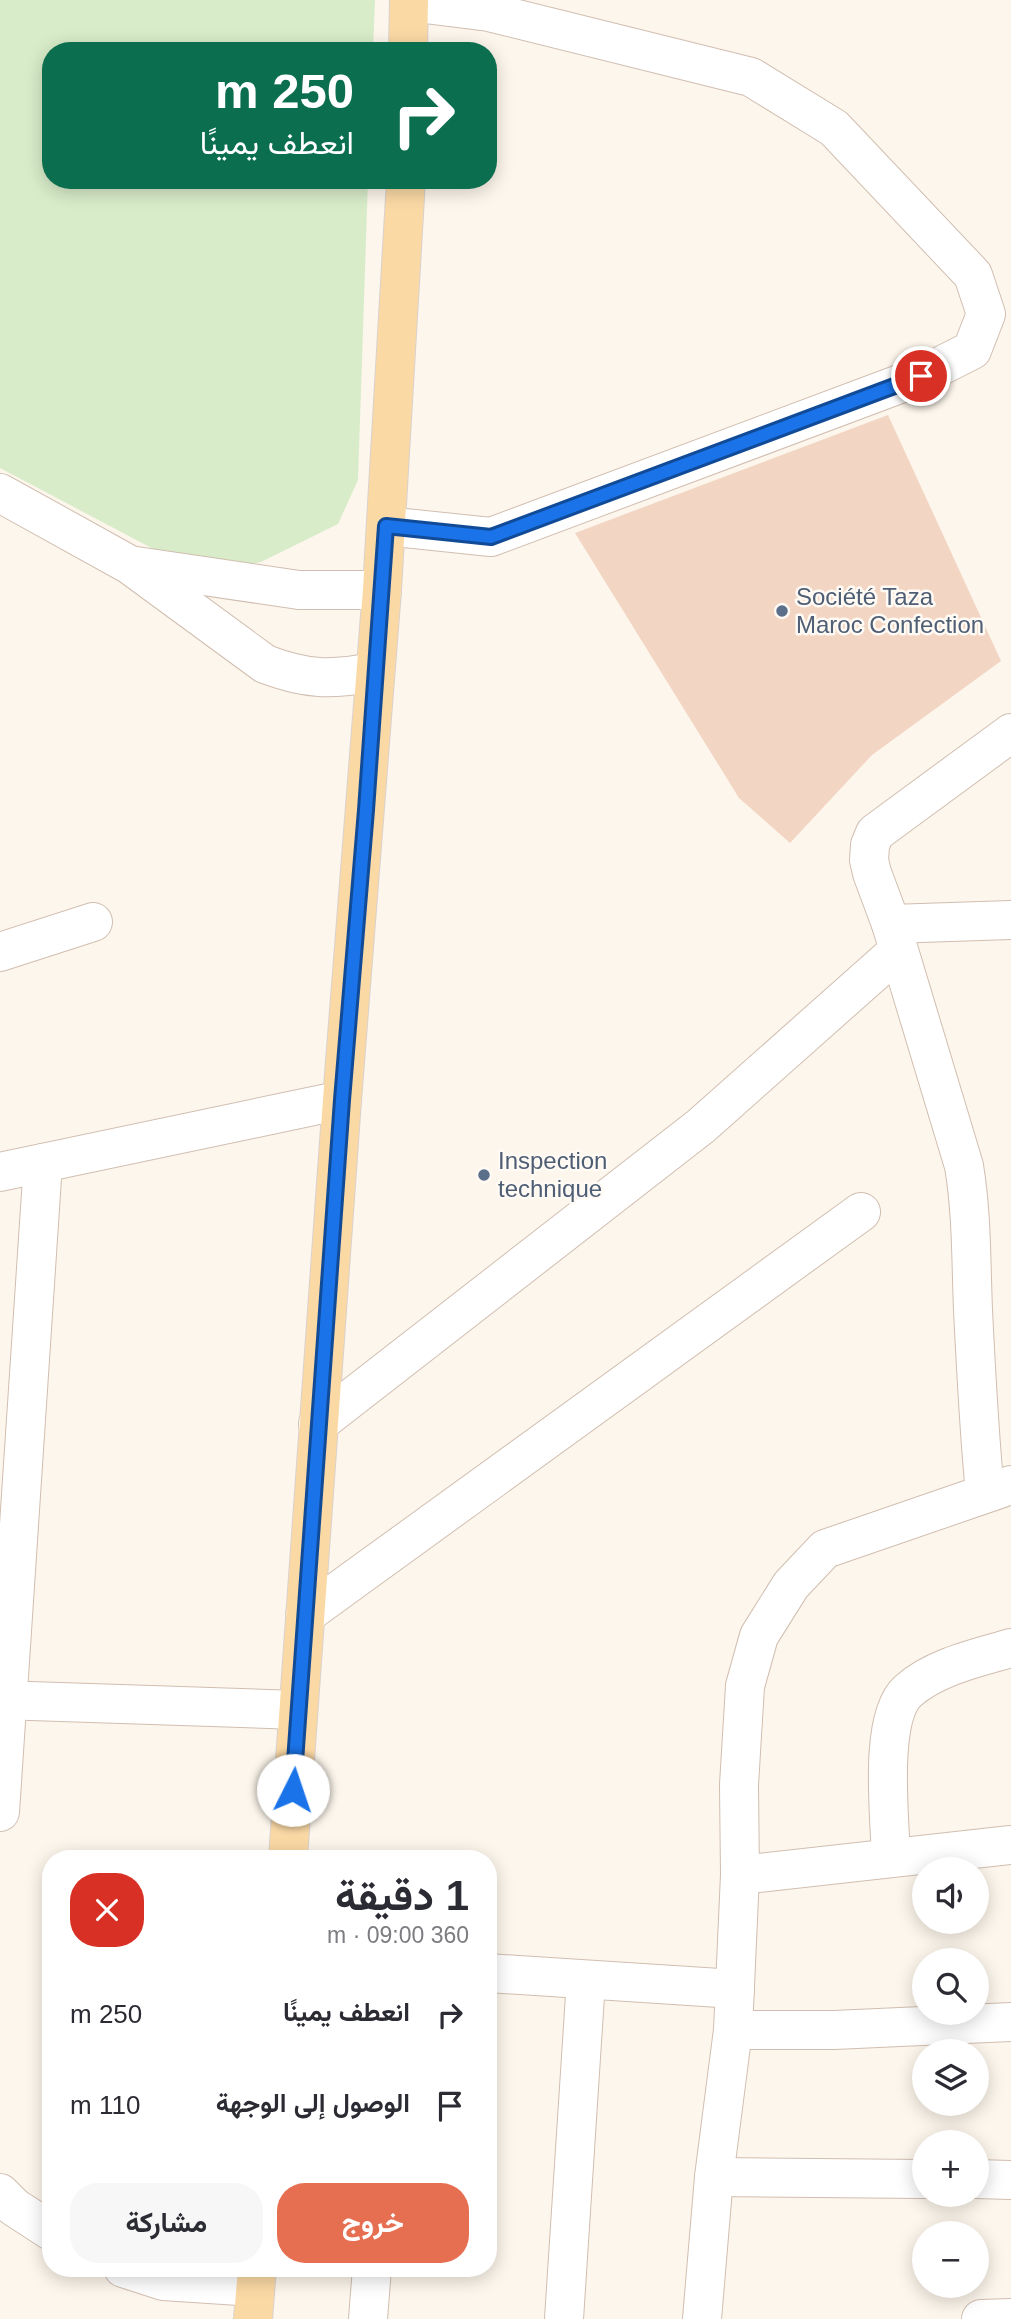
<!DOCTYPE html>
<html lang="ar">
<head>
<meta charset="utf-8">
<style>
  body { margin:0; font-family:Arial,Vazirmatn,sans-serif; background:#f7f7f7; color:#2b2b33; direction:rtl; height:100vh; display:flex; flex-direction:column; font-size:26px; white-space:nowrap }
  * { box-sizing:border-box; margin:0 }
  p { font-size:23px; color:#7c7c81 }
  .icon { flex:none; width:38px; height:38px; fill:none; stroke:currentColor; stroke-width:2; stroke-linecap:round; stroke-linejoin:round }
  .map { position:relative; flex:1; overflow:hidden; direction:ltr }
  .drawer { position:absolute; left:42px; top:1850px; width:455px; height:427px; display:flex; flex-direction:column; background:#fff; border-radius:28px; box-shadow:0 4px 18px #0003; direction:rtl }
  .drawer>* { flex:none }
  .banner { position:absolute; left:42px; top:42px; width:455px; height:147px; border-radius:28px; box-shadow:0 4px 18px #0003; direction:rtl; background:#0b6e4f; color:#fff; overflow:hidden }
  .controls { position:absolute; left:912px; top:1857px; display:grid; gap:14px }
  .controls a { display:grid; place-items:center; width:77px; height:77px; border-radius:50%; background:#fff; box-shadow:0 4px 18px #0003; font-size:35px }
  .pin { position:absolute; display:grid; place-items:center; width:60px; height:60px; color:#fff; margin:-30px; border:4px solid #fff; border-radius:50%; box-shadow:0 2px 7px #0007 }
  .me { position:absolute; width:77px; margin:-38px; rotate:4deg; stroke-linejoin:round; filter:drop-shadow(0 0 5px #0008) }
  .turn { display:flex; align-items:center; gap:24px; height:147px; padding:0 28px; font-size:32px }
  .turn .icon { width:91px; height:91px; stroke-width:2.5 }
  .turn b { display:block; font-size:49px; line-height:60px }
  .round { display:grid; place-items:center; flex:none; width:74px; height:74px; border-radius:28px; background:#f7f7f7 }
  .headline { display:flex; align-items:center; justify-content:space-between; height:119px; padding:0 28px }
  h1 { font-size:42px; font-weight:700; line-height:52px }
  .action { display:flex; gap:14px; margin-top:auto; padding:14px 28px }
  .action a { flex:1; height:80px; border-radius:28px; background:#e76f51; color:#fff; font-size:28px; font-weight:700; line-height:80px; text-align:center }
  .action a+a { background:#f7f7f7; color:#2b2b33 }
  ul { padding:0; list-style:none }
  li { display:flex; align-items:center; gap:21px; height:91px; padding:0 28px }
  li div { flex:1 }
  li b { display:block; font-size:26px }
  li em { font-style:normal }
  .map>svg:first-child { display:block }
</style>
</head>
<body>
<div class="map">
<svg width="1011" height="2319" viewBox="0 0 1011 2319">
  <rect width="100%" height="100%" fill="#fdf6ec"/>
  <!-- green -->
  <polygon fill="#d8ecc9" points="0,0 375,0 373,51 51,51 51,180 368,180 358,480 338,524 261,562 224,570 161,553 0,468"/>
  <!-- building -->
  <polygon fill="#f3d5c3" points="888,415 1001,661 872,755 790,843 739,798 575,533"/>
  <g fill="none" stroke-linecap="round" stroke-linejoin="round">
    <!-- minor casing -->
    <g stroke="#d1beb0" stroke-width="40">
      <g id="minor">
        <path d="M0 493 130 565 265 664C307 680 331 680 374 672"/>
        <polyline points="386,526 491,537 921,376 972,350 986,314 973,275 834,128 751,77 489,12 409,2"/>
        <polyline points="136,566 299,590 382,590"/>
        <polyline points="891,924 1011,920"/>
        <polyline points="0,952 93,922"/>
        <polyline points="0,1172 342,1100"/>
        <polyline points="318,1424 701,1126 898,951"/>
        <path d="M985 1493C979 1432 976 1371 973 1310 971 1262 972 1214 964 1166L891 924 872 873 869 860 870 845 875 833 1011 733"/>
        <polyline points="305,1615 861,1212"/>
        <polyline points="0,1700 298,1710"/>
        <polyline points="0,1812 43,1163"/>
        <path d="M891 1858C890 1819 878 1718 908 1691 935 1667 977 1658 1011 1648"/>
        <polyline points="740,1875 1011,1845"/>
        <polyline points="488,1973 735,1989"/>
        <polyline points="733,2030 834,2030 1011,2022"/>
        <polyline points="714,2177 924,2179"/>
        <polyline points="976,2179 1011,2180"/>
        <polyline points="0,2193 14,2207 51,2231"/>
        <polyline points="123,2268 163,2281 255,2287"/>
        <polyline points="368,2319 372,2268"/>
        <polyline points="564,2319 586,1980"/>
        <polyline points="702,2319 714,2177 733,2030 740,1875 739,1785 745,1686 759,1636 791,1585 825,1549 1011,1485"/>
        <polyline points="981,2319 1011,2318"/>
      </g>
    </g>
    <!-- major casing -->
    <g stroke="#dad1cd" stroke-width="40">
      <g id="major">
        <polyline points="408,51 409,0"/>
        <polyline points="288,1858 342,1100 382,590 406,180"/>
        <polyline points="253,2319 257,2268"/>
      </g>
    </g>
    <!-- minor -->
    <use href="#minor" stroke="#fff" stroke-width="38"/>
    <!-- major -->
    <use href="#major" stroke="#fbd9a5" stroke-width="38"/>
  </g>
  <g fill="none" stroke-linecap="round" stroke-linejoin="round">
    <!-- route casing -->
    <g stroke="#114b97" stroke-width="18">
      <polyline id="route" points="293,1790 342,1100 366,810 386,526 491,537 921,376"/>
    </g>
    <!-- route -->
    <use href="#route" stroke="#1a73e8" stroke-width="12"/>
  </g>
  <!-- markers -->
  <g fill="#5c6f8a" stroke="#fffaf3" stroke-width="2.5">
    <circle cx="782" cy="611" r="7"/>
    <circle cx="484" cy="1175" r="7"/>
  </g>
  <g text-anchor="middle" stroke-width="5" stroke-linejoin="round" paint-order="stroke">
    <!-- service labels -->
    <g font-size="24" fill="#4e5e75" stroke="#fffaf3" text-anchor="start">
      <text x="796" y="605">Société Taza<tspan x="796" dy="28">Maroc Confection</tspan></text>
      <text x="498" y="1169">Inspection<tspan x="498" dy="28">technique</tspan></text>
    </g>
  </g>
</svg>
<div class="controls">
<a><svg class="icon" aria-label="sound" viewBox="0 0 24 24"><path d="M4 9h4l5-4v14l-5-4H4zM17 9q2 3 0 6"/></svg></a>
<a><svg class="icon" aria-label="search" viewBox="0 0 24 24"><circle cx="10" cy="10" r="6"/><path d="M15 15l6 6"/></svg></a>
<a><svg class="icon" aria-label="layers" viewBox="0 0 24 24"><path d="M12 4l9 5-9 5-9-5zM3 14l9 5 9-5"/></svg></a>
<a>+</a>
<a>−</a>
</div>
<div class="pin" style="left:921px;top:376px;background:#d93025"><svg class="icon" aria-label="arrive" viewBox="0 0 24 24"><path d="M6 21V4h12l-3 4 3 4H6"/></svg></div>
<svg class="me" style="left:293px;top:1790px" viewBox="-20 -20 40 40"><circle r="19" fill="#fff"/><path d="M0-13L10 11 0 6-10 11z" fill="#1a73e8"/></svg>
<div class="banner">
<div class="turn"><svg class="icon" aria-label="right" viewBox="0 0 24 24"><path d="M7 20v-9h11M14 6l5 5-5 5"/></svg><div><b>250 m</b>انعطف يمينًا</div></div>
</div>
<section class="drawer">
<div class="headline"><div><h1>1 دقيقة</h1><p>360 m · 09:00</p></div><a class="round" style="background:#d93025;color:#fff"><svg class="icon" aria-label="close" viewBox="0 0 24 24"><path d="M6 6l12 12M18 6L6 18"/></svg></a></div>
<ul>
<li><svg class="icon" aria-label="right" viewBox="0 0 24 24"><path d="M7 20v-9h11M14 6l5 5-5 5"/></svg><div><b>انعطف يمينًا</b></div><em>250 m</em></li>
<li><svg class="icon" aria-label="arrive" viewBox="0 0 24 24"><path d="M6 21V4h12l-3 4 3 4H6"/></svg><div><b>الوصول إلى الوجهة</b></div><em>110 m</em></li>
</ul>
<div class="action"><a>خروج</a><a>مشاركة</a></div>
</section>
</div>
</body>
</html>
